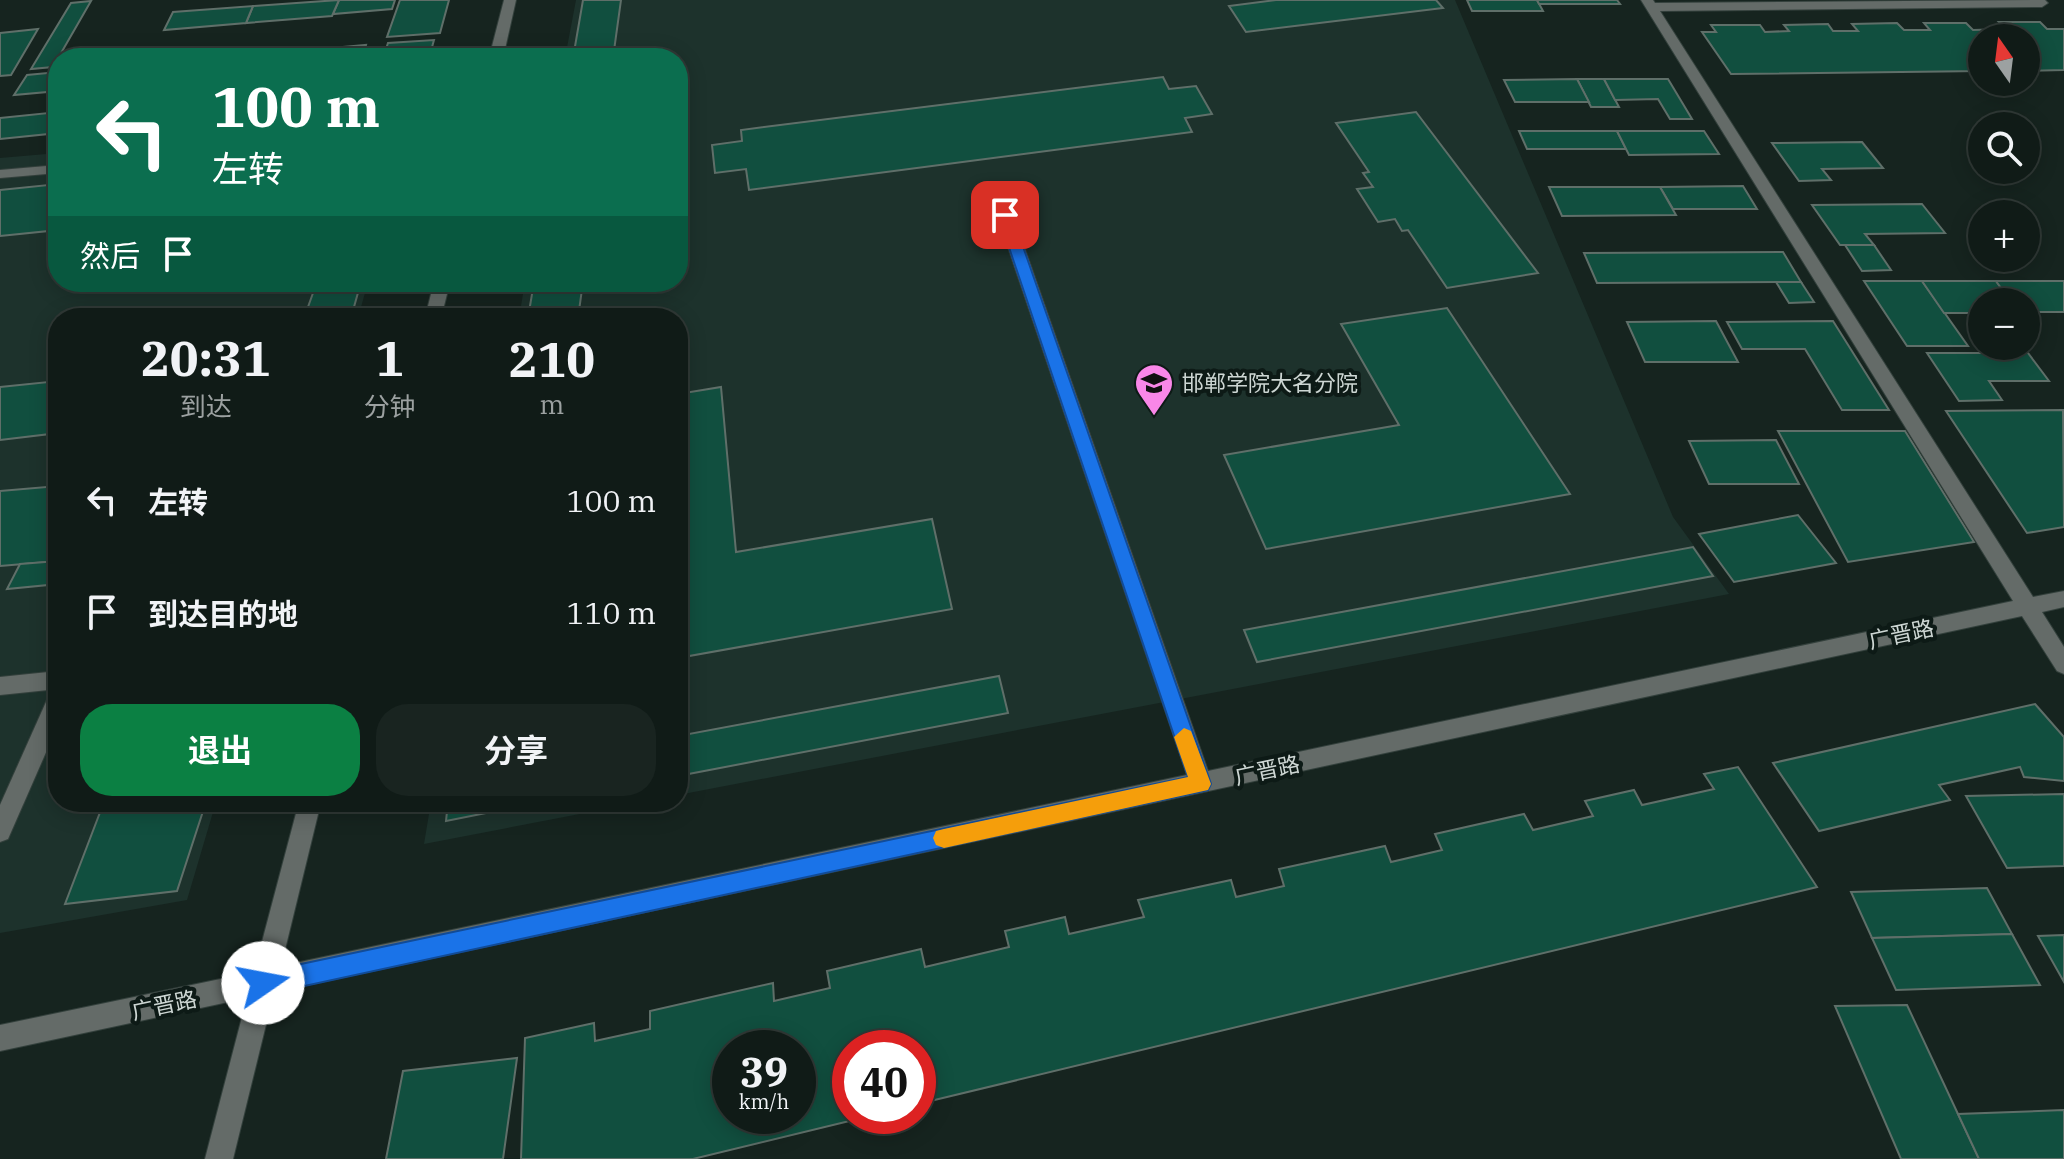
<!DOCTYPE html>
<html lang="zh">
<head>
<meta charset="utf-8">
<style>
  body { margin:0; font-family:"IBM Plex Serif","Noto Sans SC",serif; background:#192420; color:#f1f3f6; height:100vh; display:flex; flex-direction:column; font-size:30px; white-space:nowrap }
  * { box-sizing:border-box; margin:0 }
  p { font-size:26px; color:#9ca1a1 }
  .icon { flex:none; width:44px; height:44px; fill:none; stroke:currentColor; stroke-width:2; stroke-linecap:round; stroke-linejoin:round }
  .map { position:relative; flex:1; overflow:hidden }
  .panel { position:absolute; left:48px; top:308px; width:640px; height:504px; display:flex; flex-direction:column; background:#101b17; border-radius:32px; box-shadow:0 4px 20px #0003,0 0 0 2px #303936 }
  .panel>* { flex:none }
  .hud { position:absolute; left:48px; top:48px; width:640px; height:244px; border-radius:32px; box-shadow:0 4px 20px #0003,0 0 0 2px #303936; background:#0b6e4f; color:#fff; overflow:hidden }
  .needle { width:52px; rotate:346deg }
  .fabs { position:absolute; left:1968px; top:24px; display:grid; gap:16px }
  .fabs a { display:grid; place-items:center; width:72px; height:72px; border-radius:50%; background:#101b17; box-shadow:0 4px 20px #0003,0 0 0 2px #303936; font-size:40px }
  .speed { position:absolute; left:712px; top:1030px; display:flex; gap:16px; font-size:40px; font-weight:700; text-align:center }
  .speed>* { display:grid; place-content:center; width:104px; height:104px; border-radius:50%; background:#101b17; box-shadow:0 4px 20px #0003,0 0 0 2px #303936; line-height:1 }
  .speed small { font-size:20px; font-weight:400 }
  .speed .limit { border:12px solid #d22; background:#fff; color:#111 }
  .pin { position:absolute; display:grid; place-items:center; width:68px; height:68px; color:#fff; margin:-34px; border-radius:16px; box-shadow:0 4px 12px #0006 }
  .me { position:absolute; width:88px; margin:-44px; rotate:78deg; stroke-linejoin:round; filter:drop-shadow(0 0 6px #0008) }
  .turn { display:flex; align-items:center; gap:28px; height:168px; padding:0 32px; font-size:36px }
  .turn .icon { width:104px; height:104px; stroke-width:2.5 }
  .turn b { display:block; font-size:56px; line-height:68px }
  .then { display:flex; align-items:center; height:76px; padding:0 32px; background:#0003; gap:16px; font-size:30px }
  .eta { display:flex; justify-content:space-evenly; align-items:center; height:136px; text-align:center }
  .eta b { font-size:48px; font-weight:700; line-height:56px }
  .primary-button { display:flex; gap:16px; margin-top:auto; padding:16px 32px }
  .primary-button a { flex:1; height:92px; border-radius:32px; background:#0b8043; color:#fff; font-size:32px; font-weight:700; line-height:92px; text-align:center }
  .primary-button a+a { background:#192420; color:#f1f3f6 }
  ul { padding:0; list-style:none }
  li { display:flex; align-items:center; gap:24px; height:112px; padding:0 32px }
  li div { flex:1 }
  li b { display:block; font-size:30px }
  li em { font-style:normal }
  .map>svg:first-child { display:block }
</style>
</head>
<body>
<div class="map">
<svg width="2064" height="1159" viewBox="0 0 2064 1159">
  <rect width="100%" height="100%" fill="#16241f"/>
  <!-- built -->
  <g fill="#1d322c">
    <polygon points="576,0 1455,0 1673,517 1729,594 678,795 678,318 519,318 525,282 678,282 678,58 565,58"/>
    <polygon points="58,153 58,282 368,282 358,318 58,318 58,802 216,802 187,900 0,933 0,158"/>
    <polygon points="431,802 642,802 424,844"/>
  </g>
  <!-- building -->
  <g fill="#114f3f" stroke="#5f6f69" stroke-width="2" fill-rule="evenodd">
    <polygon points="339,0 395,0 392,9 333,14"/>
    <polygon points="339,0 332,16 246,23 253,6"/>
    <polygon points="400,0 449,0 440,33 387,37"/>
    <polygon points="583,0 621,0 613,58 573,58"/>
    <polygon points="1276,0 1436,0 1443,8 1246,32 1229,6"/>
    <polygon points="1467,0 1537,0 1543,11 1472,11"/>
    <polygon points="1537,0 1617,0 1620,4 1539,4"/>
    <polygon points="91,1 53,67 31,69 71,3"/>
    <polygon points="253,6 246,23 164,30 173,12"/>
    <polygon points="1999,22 2040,22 2047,29 2064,29 2064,70 2026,71 2026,38 1982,38 1982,71 1731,74 1702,32 1716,32 1711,25 1760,25 1765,32 1789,31 1784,25 1828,24 1833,31 1858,31 1852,24 1897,23 1904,30 1930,30 1924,23 1966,23 1973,30 2006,29"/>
    <polygon points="38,29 11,75 0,76 0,33"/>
    <polygon points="434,40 429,58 383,58 388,43"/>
    <polygon points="366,45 362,58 220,58"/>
    <polygon points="58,72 58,91 14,95 27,75"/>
    <polygon points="1163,77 1169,89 1196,86 1212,114 1185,118 1192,132 749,190 746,169 715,173 712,145 742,141 741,130"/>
    <polygon points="1577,79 1604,79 1619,107 1591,107"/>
    <polygon points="1577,79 1589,102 1515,102 1504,80"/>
    <polygon points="1604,79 1668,79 1692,119 1670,119 1658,99 1615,100"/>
    <polygon points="58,112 58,133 0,139 0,118"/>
    <polygon points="1416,112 1538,273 1447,288 1408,230 1402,231 1395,219 1378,222 1357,189 1373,187 1363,173 1369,172 1336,123"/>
    <polygon points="1519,131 1617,131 1626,149 1527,149"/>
    <polygon points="1617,131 1704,131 1719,154 1629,155"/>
    <polygon points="1862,142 1883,168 1822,169 1831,180 1799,181 1772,143"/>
    <polygon points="58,184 58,230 0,236 0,190"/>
    <polygon points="1743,186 1757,209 1673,209 1660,187"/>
    <polygon points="1549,187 1660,187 1676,215 1562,216"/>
    <polygon points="1922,204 1945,233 1865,234 1874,245 1840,245 1812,205"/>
    <polygon points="1845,245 1874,245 1891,270 1862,271"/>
    <polygon points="1783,252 1801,282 1597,283 1584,253"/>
    <polygon points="1864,281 1922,281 1968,346 1907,346"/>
    <polygon points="1922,281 1996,281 2011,302 1982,302 1982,313 1944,313"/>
    <polygon points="1996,281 2064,281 2064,312 2026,312 2026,302 2011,302"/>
    <polygon points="317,282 361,282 352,314 304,318"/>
    <polygon points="534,282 583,282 578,318 528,318"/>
    <polygon points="1776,282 1801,282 1814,302 1789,303"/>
    <polygon points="1447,308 1570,494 1266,549 1224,455 1399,425 1341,324"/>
    <polygon points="1716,321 1738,362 1645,362 1627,322"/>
    <polygon points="1833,321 1889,410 1842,410 1805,349 1742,349 1727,322"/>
    <polygon points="1927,353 2028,353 2049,381 1989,381 2002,400 1959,401"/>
    <polygon points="58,381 58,433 0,440 0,387"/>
    <polygon points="721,387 736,552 932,519 952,609 678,658 678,394"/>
    <polygon points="2063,410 2064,527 2027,533 1946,411"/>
    <polygon points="1778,431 1905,431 1974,542 1848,562"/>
    <polygon points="1776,440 1799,484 1709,484 1689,441"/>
    <polygon points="58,486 58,561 0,566 0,491"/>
    <polygon points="1798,515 1836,563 1734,582 1699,534"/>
    <polygon points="1693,547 1713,576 1257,662 1244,630"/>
    <polygon points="58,561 58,584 7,589 20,564"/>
    <polygon points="999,676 1008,713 678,776 678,736"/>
    <polygon points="2035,704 2064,737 2064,781 2024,777 2020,767 1939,785 1950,800 1819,831 1773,763"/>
    <path d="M1738 767 1817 887 918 1104V1048H850V1116H870L693 1159H521L525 1038 594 1023 595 1041 650 1029V1011L773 983 774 1001 830 988 827 971 921 949 925 967 1009 947 1005 931 1065 917 1069 934 1144 917 1138 900 1231 880 1236 897 1284 886 1279 869 1385 846 1391 862 1442 850 1435 834 1524 814 1533 830 1593 816 1585 801 1634 790 1642 805 1714 789 1704 774ZM730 1048H798V1116H730Z"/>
    <polygon points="2064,794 2064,866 2007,868 1966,796"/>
    <polygon points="104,802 206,802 177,891 65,904"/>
    <polygon points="448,802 541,802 446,821"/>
    <polygon points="1987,888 2012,934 1872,938 1851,892"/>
    <polygon points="2012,934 2040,985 1896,990 1872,938"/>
    <polygon points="2064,935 2064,982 2038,936"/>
    <polygon points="1907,1005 1958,1114 1979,1159 1901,1159 1835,1006"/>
    <polygon points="517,1058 503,1159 386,1159 403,1071"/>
    <polygon points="2064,1110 2064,1159 1979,1159 1958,1114"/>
  </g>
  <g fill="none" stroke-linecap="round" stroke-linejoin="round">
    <!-- minor casing -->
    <g stroke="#33403c" stroke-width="2">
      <g id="minor">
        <polygon points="504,0 516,0 503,58 489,58"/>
        <polygon points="1641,0 1653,0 1655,3 2045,0 2048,3 2042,7 1660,11 2033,597 2064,591 2064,607 2042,612 2064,647 2064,674 2057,671 2022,616 274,992 233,1159 205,1159 247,998 0,1051 0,1025 254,972 299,802 321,802 281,966 1187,775 997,215 1005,210 1013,215 1208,771 2013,601"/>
        <polygon points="58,165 58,173 0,178 0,170"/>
        <polygon points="434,282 450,282 441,318 425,318"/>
        <polygon points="58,671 58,689 0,695 0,677"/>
        <polygon points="58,691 58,725 8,839 0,842 0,805 50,693"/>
      </g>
    </g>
    <!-- minor -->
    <use href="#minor" fill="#646b68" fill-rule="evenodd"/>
  </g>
  <!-- route -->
  <polygon fill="#1a73e8" stroke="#114b97" stroke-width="2" points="1000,212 1012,215 1211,784 1208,790 263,995 255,991 252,983 255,975 263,972 1188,777 998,215"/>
  <!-- slow -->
  <polygon fill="#f59e0b" points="1184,728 1191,731 1211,784 1208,790 944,848 936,845 933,838 936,831 944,829 1188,777 1174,737"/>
  <!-- icons -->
  <defs>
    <g id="university-pin" transform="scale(2)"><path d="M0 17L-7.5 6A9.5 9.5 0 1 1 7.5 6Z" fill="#f987e8" stroke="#0d1a16"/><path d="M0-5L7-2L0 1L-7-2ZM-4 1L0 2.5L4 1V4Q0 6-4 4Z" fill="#111"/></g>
  </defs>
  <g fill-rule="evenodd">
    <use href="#university-pin" x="1154" y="383"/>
  </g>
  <g text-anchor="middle" stroke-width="8" stroke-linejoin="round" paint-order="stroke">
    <!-- poi labels -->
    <g font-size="22" fill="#cdd6d3" stroke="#0d1a16" text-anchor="start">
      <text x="1182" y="391">邯郸学院大名分院</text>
    </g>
    <!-- street labels -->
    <g font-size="22" fill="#cdd6d3" stroke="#0d1a16">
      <text transform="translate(1901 634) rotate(-12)" y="8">广晋路</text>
      <text transform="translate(1267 770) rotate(-12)" y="8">广晋路</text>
      <text transform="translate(164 1005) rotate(-12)" y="8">广晋路</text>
    </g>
  </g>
</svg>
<div class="fabs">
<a><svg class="needle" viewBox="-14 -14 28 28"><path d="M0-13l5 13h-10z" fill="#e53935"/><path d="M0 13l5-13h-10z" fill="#9ca1a1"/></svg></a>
<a><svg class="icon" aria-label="search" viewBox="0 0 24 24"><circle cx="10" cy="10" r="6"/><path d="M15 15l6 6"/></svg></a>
<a>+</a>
<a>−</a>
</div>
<div class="speed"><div>39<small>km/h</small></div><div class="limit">40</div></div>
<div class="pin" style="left:1005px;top:215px;background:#d93025"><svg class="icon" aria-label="arrive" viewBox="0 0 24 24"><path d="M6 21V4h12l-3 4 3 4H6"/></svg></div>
<svg class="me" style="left:263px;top:983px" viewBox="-20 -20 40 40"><circle r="19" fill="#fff"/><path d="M0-13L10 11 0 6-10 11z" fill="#1a73e8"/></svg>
<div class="hud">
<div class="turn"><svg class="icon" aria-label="left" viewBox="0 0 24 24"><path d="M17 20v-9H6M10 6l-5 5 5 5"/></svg><div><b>100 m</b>左转</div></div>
<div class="then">然后<svg class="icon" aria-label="arrive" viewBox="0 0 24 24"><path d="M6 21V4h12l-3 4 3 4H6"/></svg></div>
</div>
<section class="panel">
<div class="eta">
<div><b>20:31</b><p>到达</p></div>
<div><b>1</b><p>分钟</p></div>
<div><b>210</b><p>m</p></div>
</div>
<ul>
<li><svg class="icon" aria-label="left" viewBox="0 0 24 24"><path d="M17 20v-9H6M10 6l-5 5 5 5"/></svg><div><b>左转</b></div><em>100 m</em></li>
<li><svg class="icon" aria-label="arrive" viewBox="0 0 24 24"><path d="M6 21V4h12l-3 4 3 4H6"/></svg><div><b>到达目的地</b></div><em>110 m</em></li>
</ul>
<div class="primary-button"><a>退出</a><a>分享</a></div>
</section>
</div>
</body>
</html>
